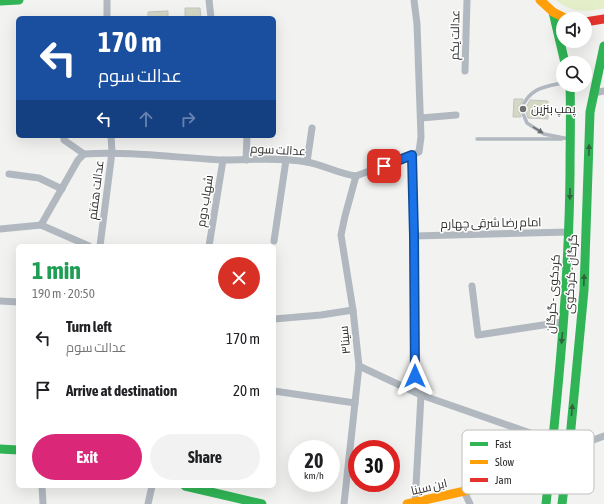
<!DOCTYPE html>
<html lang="en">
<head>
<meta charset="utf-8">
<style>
  body { margin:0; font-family:"Asap Condensed",Cairo,sans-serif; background:#f2f2f2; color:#202124; height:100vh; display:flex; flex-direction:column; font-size:15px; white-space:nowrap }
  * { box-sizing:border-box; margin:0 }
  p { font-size:13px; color:#757577 }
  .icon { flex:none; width:22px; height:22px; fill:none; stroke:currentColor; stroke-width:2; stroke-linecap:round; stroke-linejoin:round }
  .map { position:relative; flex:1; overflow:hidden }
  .drawer { position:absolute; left:16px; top:244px; width:260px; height:244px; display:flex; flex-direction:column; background:#fff; border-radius:6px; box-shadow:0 4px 16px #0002 }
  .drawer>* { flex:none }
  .banner { position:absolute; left:16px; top:16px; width:260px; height:122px; border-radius:6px; box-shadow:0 4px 16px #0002; background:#1a4fa0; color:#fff; overflow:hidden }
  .fabs { position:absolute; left:556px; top:12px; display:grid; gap:8px }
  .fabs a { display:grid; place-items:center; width:36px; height:36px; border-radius:50%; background:#fff; box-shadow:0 4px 16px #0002; font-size:20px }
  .speed { position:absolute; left:288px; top:440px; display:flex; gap:8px; font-size:20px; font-weight:700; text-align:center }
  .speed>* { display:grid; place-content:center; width:52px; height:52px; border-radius:50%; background:#fff; box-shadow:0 4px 16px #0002; line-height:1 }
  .speed small { font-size:10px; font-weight:400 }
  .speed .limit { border:6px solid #d22; background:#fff; color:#111 }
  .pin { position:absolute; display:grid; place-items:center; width:34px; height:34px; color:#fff; margin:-17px; border-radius:8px; box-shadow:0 2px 6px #0006 }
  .me { position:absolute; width:44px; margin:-22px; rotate:0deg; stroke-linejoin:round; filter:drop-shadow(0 0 3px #0008) }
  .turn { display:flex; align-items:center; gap:14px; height:84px; padding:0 16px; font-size:18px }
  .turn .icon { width:52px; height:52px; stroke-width:2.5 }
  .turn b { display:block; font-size:28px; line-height:34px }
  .lanes { display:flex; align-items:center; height:38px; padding:0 16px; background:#0003; justify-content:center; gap:20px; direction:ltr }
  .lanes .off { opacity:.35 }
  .round { display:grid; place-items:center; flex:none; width:42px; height:42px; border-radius:21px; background:#f2f2f2 }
  .head { display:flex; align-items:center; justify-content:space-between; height:68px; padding:0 16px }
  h1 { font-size:24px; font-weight:700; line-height:30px; color:#1e9e55 }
  .button { display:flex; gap:8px; margin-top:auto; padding:8px 16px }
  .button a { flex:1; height:46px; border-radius:24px; background:#db2777; color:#fff; font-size:16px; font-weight:700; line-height:46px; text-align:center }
  .button a+a { background:#f2f2f2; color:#202124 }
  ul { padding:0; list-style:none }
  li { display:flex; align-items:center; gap:12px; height:52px; padding:0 16px }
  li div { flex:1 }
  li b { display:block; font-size:15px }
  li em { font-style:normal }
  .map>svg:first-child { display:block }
</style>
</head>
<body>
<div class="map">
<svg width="604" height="504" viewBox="0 0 604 504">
  <rect width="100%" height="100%" fill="#f2f3f1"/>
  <!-- green -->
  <path fill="#e4eec8" d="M556 0H604V8C588 13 569 12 556 0Z"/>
  <!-- building -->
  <g fill="#d3d8c4" stroke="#c3c4c2">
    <polygon points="185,8 200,8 201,18 185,18"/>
    <polygon points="168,11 168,18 148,18 148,12"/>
    <polygon points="514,99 523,99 518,109 521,117 513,117"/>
    <polygon points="530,100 548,101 548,119 528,118 525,109"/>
  </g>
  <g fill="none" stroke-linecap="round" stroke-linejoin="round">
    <!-- lane -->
    <g stroke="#b1b8bf" stroke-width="3.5">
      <path d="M563 83C543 87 530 88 521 109L527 123 544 134 569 139"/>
      <polyline points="477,139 562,139"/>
    </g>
    <!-- street -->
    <g stroke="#b1b8bf" stroke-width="7">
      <polyline points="107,0 107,18"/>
      <polyline points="209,0 211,18"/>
      <polyline points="465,71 467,0"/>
      <polyline points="594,93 604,91"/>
      <polyline points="421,118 456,115"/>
      <polyline points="64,136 64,140 84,154"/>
      <polyline points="412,155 414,236 415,392"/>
      <polyline points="246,160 247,136"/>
      <polyline points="307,162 312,128"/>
      <polyline points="9,174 39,178 62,189"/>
      <path d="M41 225 78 160 84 154C131 151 177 158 224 160 251 160 280 157 307 162 324 165 339 174 356 176L419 152 421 137 417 24 414 0"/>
      <polyline points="0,229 41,225 89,246"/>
      <polyline points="414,236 569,232"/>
      <polyline points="274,241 286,160"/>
      <polyline points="100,246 112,152 111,136"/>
      <polyline points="209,246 223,160"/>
      <polyline points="472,286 478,335 563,322"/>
      <polyline points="0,301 18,302"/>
      <polyline points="274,319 321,315 353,310"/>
      <polyline points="359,366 421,395 553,441"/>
      <polyline points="274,391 355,403"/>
      <polyline points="569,449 604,436"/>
      <polyline points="42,486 43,504"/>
      <polyline points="464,491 470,504"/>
      <polyline points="148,504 152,486"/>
      <polyline points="344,504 359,366 353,310 341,235 345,216 356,176"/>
      <polyline points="415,504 421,395"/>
    </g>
    <!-- fast -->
    <g stroke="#30b455" stroke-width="9">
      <polyline points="0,1 19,0"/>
      <polyline points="553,12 565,63"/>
      <polyline points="0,449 18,450"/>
      <polyline points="185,486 262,504"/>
      <path d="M546 504C558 394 569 283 570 173 570 143 571 114 570 85"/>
      <polyline points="562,504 569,449 584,290 590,112 604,46"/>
    </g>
    <!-- slow -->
    <g stroke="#ff9f0a" stroke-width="9">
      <polyline points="540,0 553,12 567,19"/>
      <polyline points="407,504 549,472"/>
    </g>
    <!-- jam -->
    <polyline stroke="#e5322d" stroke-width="9" points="585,22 604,19"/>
  </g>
  <!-- one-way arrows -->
  <defs><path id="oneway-solid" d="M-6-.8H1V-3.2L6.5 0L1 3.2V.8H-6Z"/></defs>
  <use fill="#686c6e" href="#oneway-solid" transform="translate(538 130) rotate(32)"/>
  <g fill="#2e633c">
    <use href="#oneway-solid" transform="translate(589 150) rotate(-88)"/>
    <use href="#oneway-solid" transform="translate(570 194) rotate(91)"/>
    <use href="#oneway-solid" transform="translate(584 280) rotate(-88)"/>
    <use href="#oneway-solid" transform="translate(562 338) rotate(95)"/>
    <use href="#oneway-solid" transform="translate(572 410) rotate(-85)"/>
  </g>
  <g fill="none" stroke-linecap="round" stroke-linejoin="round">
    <!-- route casing -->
    <g stroke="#114b97" stroke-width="10">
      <polyline id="route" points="384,166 412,155 414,236 415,376"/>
    </g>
    <!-- route -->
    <use href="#route" stroke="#1a73e8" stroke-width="7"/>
  </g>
  <!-- markers -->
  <circle fill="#717270" stroke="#fff" stroke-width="1.5" cx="523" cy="109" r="4"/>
  <g text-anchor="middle" stroke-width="3" stroke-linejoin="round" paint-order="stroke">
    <!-- street labels -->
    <g font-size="12" fill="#2c2d2b" stroke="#fff">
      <text transform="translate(455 35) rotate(-89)" y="4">عدالت یکم</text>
      <text transform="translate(278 150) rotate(3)" y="4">عدالت سوم</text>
      <text transform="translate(96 190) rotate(-83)" y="4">عدالت هفتم</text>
      <text transform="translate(205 201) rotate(-81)" y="4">شهاب دوم</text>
      <text transform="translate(491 223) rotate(-1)" y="4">امام رضا شرقی چهارم</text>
      <text transform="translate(571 274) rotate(-87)" y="4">گرگان - کردکوی</text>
      <text transform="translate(553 294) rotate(-86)" y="4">کردکوی - گرگان</text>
      <text transform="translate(345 340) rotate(-96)" y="4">سینا۳</text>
      <text transform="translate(429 487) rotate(-13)" y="4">ابن سینا</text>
    </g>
    <!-- poi labels -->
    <g font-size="12" fill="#2c2d2b" stroke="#fff" text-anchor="start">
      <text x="531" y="113">پمپ بنزین</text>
    </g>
  </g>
  <!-- legend -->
  <rect x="462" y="430" width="132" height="64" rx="6" fill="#fff" stroke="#c0c0bf" stroke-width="1"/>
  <rect x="470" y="442" width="18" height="4" fill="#30b455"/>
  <rect x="470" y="460" width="18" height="4" fill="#ff9f0a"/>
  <rect x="470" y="478" width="18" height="4" fill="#e5322d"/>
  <g font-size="11" fill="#2c2d2b">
    <text x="495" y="448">Fast</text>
    <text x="495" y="466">Slow</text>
    <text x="495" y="484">Jam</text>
  </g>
</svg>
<div class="fabs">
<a><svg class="icon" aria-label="sound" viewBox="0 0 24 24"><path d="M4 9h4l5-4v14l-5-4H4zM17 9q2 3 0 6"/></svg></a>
<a><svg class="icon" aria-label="search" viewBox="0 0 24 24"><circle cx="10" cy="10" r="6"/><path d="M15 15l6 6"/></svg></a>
</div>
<div class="speed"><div>20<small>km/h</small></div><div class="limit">30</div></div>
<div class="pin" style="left:384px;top:166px;background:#d93025"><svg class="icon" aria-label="arrive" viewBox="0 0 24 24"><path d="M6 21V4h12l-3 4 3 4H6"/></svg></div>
<svg class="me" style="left:415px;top:376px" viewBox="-20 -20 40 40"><path d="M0-17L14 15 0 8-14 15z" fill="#1a73e8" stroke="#fff" stroke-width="4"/></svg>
<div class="banner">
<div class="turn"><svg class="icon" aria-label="left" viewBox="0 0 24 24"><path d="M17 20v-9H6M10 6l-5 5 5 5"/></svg><div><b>170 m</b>عدالت سوم</div></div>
<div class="lanes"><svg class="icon" aria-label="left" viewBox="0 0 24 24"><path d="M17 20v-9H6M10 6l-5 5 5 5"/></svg><svg class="icon off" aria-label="ahead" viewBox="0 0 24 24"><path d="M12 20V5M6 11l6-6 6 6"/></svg><svg class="icon off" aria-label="right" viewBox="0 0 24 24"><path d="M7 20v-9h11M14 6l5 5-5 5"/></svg></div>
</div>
<section class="drawer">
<div class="head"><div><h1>1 min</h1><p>190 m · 20:50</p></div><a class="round" style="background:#d93025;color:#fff"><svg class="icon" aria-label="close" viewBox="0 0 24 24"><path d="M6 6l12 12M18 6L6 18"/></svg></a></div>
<ul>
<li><svg class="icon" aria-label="left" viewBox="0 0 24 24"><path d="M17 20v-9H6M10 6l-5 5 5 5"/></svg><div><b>Turn left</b><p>عدالت سوم</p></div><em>170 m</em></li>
<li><svg class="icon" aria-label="arrive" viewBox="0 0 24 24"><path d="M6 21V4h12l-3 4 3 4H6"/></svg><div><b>Arrive at destination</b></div><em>20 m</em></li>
</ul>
<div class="button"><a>Exit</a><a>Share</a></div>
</section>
</div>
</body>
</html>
